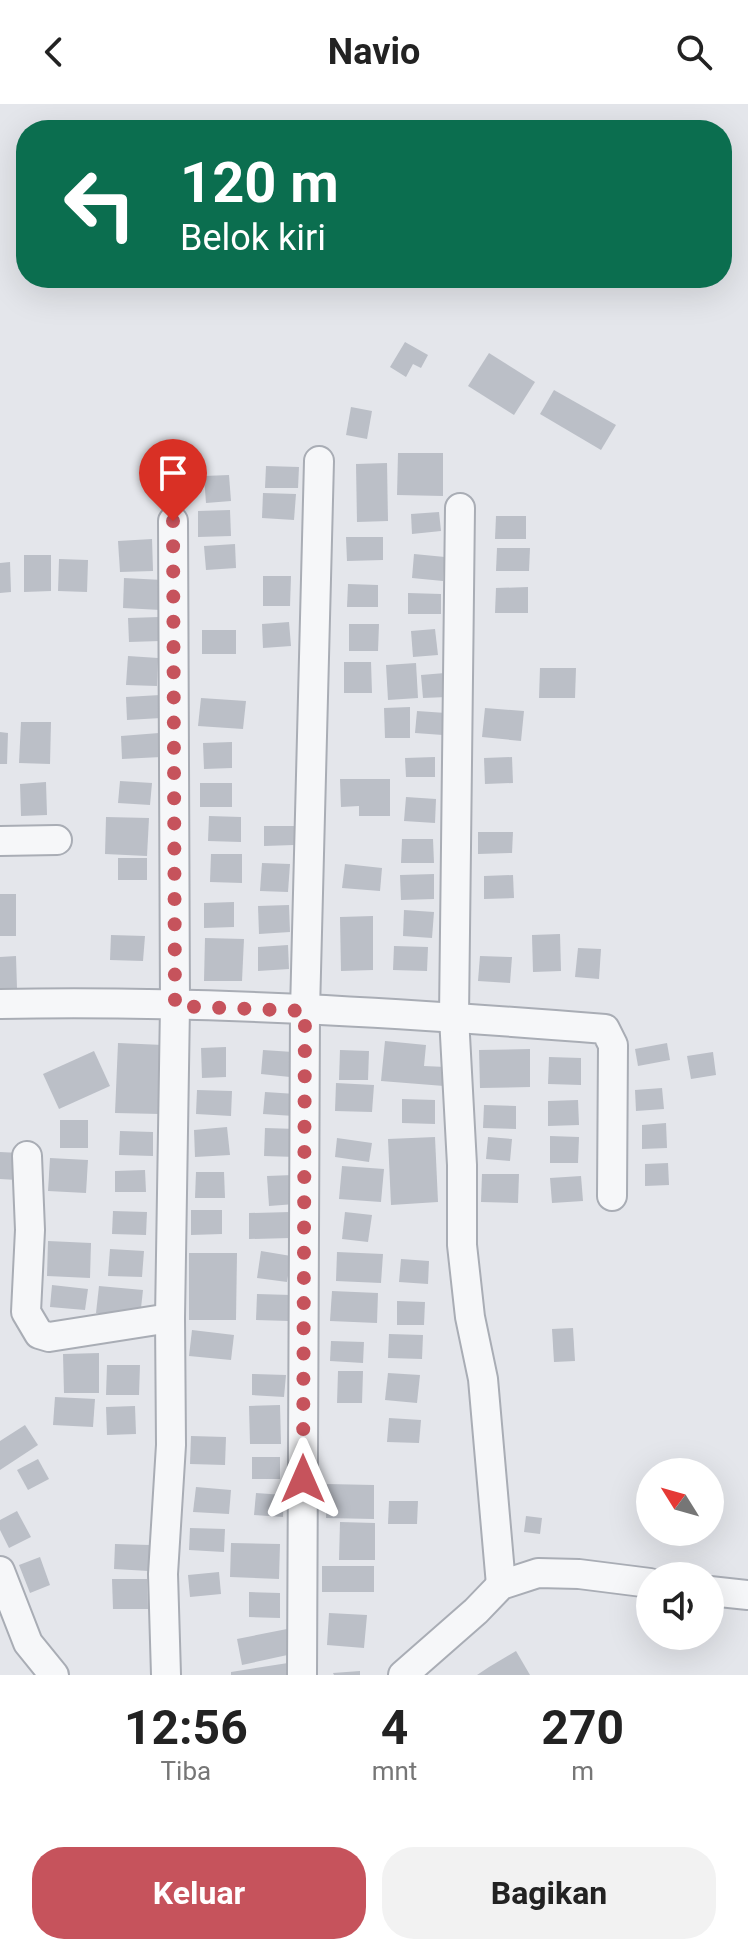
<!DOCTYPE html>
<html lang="id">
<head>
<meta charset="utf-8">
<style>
  body { margin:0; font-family:Roboto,sans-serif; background:#f2f2f2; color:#222; height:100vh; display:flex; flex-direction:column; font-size:30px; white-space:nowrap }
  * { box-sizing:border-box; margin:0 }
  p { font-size:26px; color:#767676 }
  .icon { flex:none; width:44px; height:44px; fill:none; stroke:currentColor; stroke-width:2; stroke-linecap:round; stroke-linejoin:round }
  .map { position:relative; height:1571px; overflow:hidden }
  .sheet { display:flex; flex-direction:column; background:#fff; flex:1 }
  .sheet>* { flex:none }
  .top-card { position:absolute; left:16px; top:16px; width:716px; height:168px; border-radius:32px; box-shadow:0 8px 32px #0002; background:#0b6e4f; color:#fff; overflow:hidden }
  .needle { width:52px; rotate:307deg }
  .tools { position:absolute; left:636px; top:1354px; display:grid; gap:16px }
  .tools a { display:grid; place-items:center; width:88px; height:88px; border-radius:50%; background:#fff; box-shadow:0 8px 32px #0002; font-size:40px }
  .pin { position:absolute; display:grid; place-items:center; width:68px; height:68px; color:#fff; margin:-82px -34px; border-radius:50% 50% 50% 0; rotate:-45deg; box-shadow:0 0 8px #0007 }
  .pin .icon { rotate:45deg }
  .me { position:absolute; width:88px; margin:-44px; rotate:0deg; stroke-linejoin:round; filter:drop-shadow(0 0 6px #0008) }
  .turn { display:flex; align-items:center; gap:28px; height:168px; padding:0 32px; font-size:36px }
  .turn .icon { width:104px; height:104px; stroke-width:2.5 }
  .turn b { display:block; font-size:56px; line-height:68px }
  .eta { display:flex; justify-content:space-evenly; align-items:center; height:136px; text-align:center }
  .eta b { font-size:48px; font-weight:700; line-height:56px }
  .primary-button { display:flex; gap:16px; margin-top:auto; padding:16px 32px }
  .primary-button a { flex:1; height:92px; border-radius:32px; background:#c6535c; color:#fff; font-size:32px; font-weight:700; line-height:92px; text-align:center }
  .primary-button a+a { background:#f2f2f2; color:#222 }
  header { display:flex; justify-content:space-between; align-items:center; height:104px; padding:0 32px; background:#fff; font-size:36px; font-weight:700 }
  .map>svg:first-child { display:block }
</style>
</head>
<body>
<header><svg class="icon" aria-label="back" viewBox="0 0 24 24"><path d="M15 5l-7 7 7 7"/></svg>Navio<svg class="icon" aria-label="search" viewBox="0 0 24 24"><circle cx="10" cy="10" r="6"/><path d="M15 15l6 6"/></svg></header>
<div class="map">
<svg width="748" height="1571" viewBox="0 0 748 1571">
  <rect width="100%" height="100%" fill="#e4e6eb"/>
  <!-- building -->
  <g fill="#bbbfc7">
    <polygon points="405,238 428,251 421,264 413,260 406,273 390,263"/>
    <polygon points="489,249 535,278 514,311 468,282"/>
    <polygon points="554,286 616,321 601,346 540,310"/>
    <polygon points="351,303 372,307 367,335 346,331"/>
    <polygon points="398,349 443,349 443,392 397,391"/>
    <polygon points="387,359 388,417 357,418 356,360"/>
    <polygon points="266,362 299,363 298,384 265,384"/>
    <polygon points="229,371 231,397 206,399 204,372"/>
    <polygon points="263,389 296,390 294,416 262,414"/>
    <polygon points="230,406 231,432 198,433 198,407"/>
    <polygon points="439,408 441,427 412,430 411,410"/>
    <polygon points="496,412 526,412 526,435 495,435"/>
    <polygon points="346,433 383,433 383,456 347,457"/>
    <polygon points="152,435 153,467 120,468 118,437"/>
    <polygon points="235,440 236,464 206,466 204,442"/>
    <polygon points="497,444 530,444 529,467 496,467"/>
    <polygon points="414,450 445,453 443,477 412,474"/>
    <polygon points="24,451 51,451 51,487 24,488"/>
    <polygon points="59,455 88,456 87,488 58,487"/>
    <polygon points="10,458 11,488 0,489 0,459"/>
    <polygon points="263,472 291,472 290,502 263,502"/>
    <polygon points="124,474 163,476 161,506 123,504"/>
    <polygon points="348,480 378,481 378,503 347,503"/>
    <polygon points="528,483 528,509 495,509 496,484"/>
    <polygon points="408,489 441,490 441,510 408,510"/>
    <polygon points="159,513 160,537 129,538 128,514"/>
    <polygon points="289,518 291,542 263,544 262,520"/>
    <polygon points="349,520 379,520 378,547 349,547"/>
    <polygon points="435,525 438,551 413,553 411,527"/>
    <rect x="202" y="526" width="34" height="24"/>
    <polygon points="128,552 158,554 157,582 126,581"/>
    <polygon points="344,558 371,558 372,589 344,589"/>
    <polygon points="416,559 418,594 388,596 386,561"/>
    <polygon points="540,564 576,564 575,594 539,594"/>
    <polygon points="445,569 447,593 423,594 421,571"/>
    <polygon points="160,591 161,614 127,616 126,593"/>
    <polygon points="201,594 246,597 243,625 198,622"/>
    <polygon points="410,603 410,634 385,634 384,604"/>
    <polygon points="485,604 524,607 521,637 482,633"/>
    <polygon points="417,607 446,609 443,631 415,629"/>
    <polygon points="21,618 51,618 50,660 19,659"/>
    <polygon points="0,628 8,629 7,660 0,660"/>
    <polygon points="159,629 161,653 122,655 121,632"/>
    <polygon points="232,638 232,664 204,665 203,639"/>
    <polygon points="435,653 435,673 406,673 405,654"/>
    <polygon points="512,653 513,679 485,680 484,654"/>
    <polygon points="340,675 390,675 390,712 359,712 359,702 341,703"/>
    <polygon points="120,677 152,679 150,701 118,699"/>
    <polygon points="46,678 47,711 21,712 20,680"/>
    <rect x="200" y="679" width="32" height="24"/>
    <polygon points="406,693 436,695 435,719 404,717"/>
    <polygon points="209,712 241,713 241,738 208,737"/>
    <polygon points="106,713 149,714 147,752 105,750"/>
    <polygon points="264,722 294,722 294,741 264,742"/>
    <polygon points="478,728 513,728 512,749 478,750"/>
    <polygon points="402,735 433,735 434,759 401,759"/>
    <polygon points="211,750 242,750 242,779 210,778"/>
    <rect x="118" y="754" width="29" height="22"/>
    <polygon points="262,759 290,760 288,788 260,787"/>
    <polygon points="345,760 382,764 380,787 342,784"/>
    <polygon points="434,770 434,795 401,796 400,771"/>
    <polygon points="513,771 514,794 484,795 484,772"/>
    <rect x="0" y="790" width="16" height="42"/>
    <polygon points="234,798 234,823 204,824 204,799"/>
    <polygon points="289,801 290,828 259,830 258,802"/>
    <polygon points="404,806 434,808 432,834 403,832"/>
    <polygon points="373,812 373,866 341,867 340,813"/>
    <polygon points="560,830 561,867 533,868 532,831"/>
    <polygon points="111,831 145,832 143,857 110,856"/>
    <polygon points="205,834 244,835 242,877 204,877"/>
    <polygon points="288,841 289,865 258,867 258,843"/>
    <polygon points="394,842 428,843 427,867 393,866"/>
    <polygon points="578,844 601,845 599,875 575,873"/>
    <polygon points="16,852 17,885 0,885 0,853"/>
    <polygon points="480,852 512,853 510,879 478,877"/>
    <polygon points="385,937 426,941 424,962 446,963 444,982 381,977"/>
    <polygon points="118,939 163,941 160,1010 115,1009"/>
    <polygon points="667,939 670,956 638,962 635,945"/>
    <polygon points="226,943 226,973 202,974 201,944"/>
    <polygon points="530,945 530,983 480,984 479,946"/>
    <polygon points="263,946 293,948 290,973 261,970"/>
    <polygon points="340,946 369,947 368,976 339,976"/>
    <polygon points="94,947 110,982 59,1005 43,970"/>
    <polygon points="713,948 716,971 691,975 687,952"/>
    <polygon points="549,953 581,954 581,981 548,980"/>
    <polygon points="336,979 374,981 372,1008 335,1007"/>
    <polygon points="662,984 664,1005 636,1007 635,986"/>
    <polygon points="197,986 232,987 231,1012 196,1010"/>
    <polygon points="265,988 296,990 294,1012 263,1010"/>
    <polygon points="402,995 435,996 435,1020 402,1019"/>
    <polygon points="578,996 579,1021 548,1022 548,997"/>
    <polygon points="484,1001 516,1002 516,1025 483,1024"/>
    <rect x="60" y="1016" width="28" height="28"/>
    <polygon points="666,1019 667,1044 642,1045 642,1021"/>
    <polygon points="227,1023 230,1051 195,1053 194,1026"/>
    <polygon points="265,1024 297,1025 296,1053 264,1052"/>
    <polygon points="120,1027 153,1028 153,1052 119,1051"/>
    <polygon points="550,1032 579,1033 578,1059 550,1059"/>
    <polygon points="435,1033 438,1098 391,1101 388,1035"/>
    <polygon points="488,1033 512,1035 510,1057 486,1055"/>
    <polygon points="337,1034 372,1039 369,1058 335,1053"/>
    <polygon points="0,1048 20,1049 17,1076 0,1075"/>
    <polygon points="50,1054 88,1056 86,1089 48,1087"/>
    <polygon points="668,1059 669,1081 645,1082 645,1060"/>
    <polygon points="342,1062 384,1065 381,1098 339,1095"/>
    <polygon points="145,1066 146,1088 115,1088 115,1067"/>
    <polygon points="196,1068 224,1068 225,1094 195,1094"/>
    <polygon points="482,1070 519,1070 518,1099 481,1098"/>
    <polygon points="293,1071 295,1100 269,1102 267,1072"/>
    <polygon points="581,1072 583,1097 552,1099 550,1074"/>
    <polygon points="191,1106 222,1106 222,1130 191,1131"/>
    <polygon points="113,1107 147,1108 146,1131 112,1130"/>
    <polygon points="290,1108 290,1134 249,1135 249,1109"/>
    <polygon points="345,1108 372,1111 368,1138 342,1135"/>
    <polygon points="48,1137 91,1139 90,1174 47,1172"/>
    <polygon points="110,1145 144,1147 142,1173 108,1172"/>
    <polygon points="261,1147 291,1152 287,1178 257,1174"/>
    <polygon points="337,1148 383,1150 381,1179 336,1177"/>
    <polygon points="189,1149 237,1149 236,1216 189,1216"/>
    <polygon points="401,1155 429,1157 428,1180 399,1178"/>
    <polygon points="52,1181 88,1185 85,1206 50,1203"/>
    <polygon points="99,1182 143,1186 140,1213 96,1209"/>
    <polygon points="332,1187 378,1189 377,1219 330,1217"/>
    <polygon points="257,1190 291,1191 289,1217 256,1216"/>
    <polygon points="397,1197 425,1198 424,1221 397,1221"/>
    <polygon points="573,1224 575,1257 554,1258 552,1225"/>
    <polygon points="192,1226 234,1231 231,1256 189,1252"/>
    <polygon points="389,1230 423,1231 422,1255 388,1254"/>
    <polygon points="331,1237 364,1238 363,1259 330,1257"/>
    <polygon points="99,1249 99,1289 64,1289 63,1250"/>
    <polygon points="107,1261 140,1261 139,1291 106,1291"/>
    <polygon points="338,1267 363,1267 362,1299 337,1299"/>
    <polygon points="388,1269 420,1271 417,1299 385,1296"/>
    <polygon points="252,1270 286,1271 284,1293 252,1291"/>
    <polygon points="55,1293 95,1295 93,1323 53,1321"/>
    <polygon points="280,1301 281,1340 250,1340 249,1302"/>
    <polygon points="135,1302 136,1330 107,1331 106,1303"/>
    <polygon points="389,1314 421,1316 419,1339 387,1338"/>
    <polygon points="25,1321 38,1341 0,1366 0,1337"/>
    <polygon points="191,1332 226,1333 225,1361 190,1360"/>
    <rect x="252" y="1353" width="28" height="22"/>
    <polygon points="38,1355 49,1375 28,1386 17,1366"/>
    <polygon points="327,1380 374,1381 374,1415 326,1414"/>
    <polygon points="196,1383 231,1386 229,1410 193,1408"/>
    <polygon points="256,1389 284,1391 283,1413 254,1411"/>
    <polygon points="389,1397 418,1397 417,1420 388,1420"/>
    <polygon points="17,1407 31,1433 9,1444 0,1426 0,1416"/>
    <polygon points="526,1412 542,1414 540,1430 524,1428"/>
    <polygon points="340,1418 375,1419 375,1456 339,1456"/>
    <polygon points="190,1424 225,1425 224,1448 189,1446"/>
    <polygon points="231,1439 280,1440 279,1475 230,1473"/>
    <polygon points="115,1440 150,1441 149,1467 114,1465"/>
    <polygon points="40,1453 50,1481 30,1489 19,1461"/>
    <rect x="322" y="1462" width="52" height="26"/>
    <polygon points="219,1468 221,1490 190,1493 188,1471"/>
    <polygon points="112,1475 147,1475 148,1505 113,1505"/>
    <polygon points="249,1488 280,1489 280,1514 249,1513"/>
    <polygon points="329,1509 367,1511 364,1544 327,1541"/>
    <polygon points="287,1525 292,1550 242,1561 237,1535"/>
    <polygon points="516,1547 530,1571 477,1571 489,1563"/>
    <polygon points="288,1559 289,1571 231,1571 231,1568"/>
    <polygon points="360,1567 360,1571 334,1571 333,1569"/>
  </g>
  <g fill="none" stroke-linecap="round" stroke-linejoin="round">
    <!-- minor casing -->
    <g stroke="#a9adb5" stroke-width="32">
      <g id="minor">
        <polyline points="460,404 454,913 462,1061 462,1141 470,1213 483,1275 501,1481"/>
        <polyline points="0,737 57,736"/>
        <path d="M0 900C201 896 404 909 605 925L613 941 612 1092"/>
        <polyline points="27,1052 30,1126 26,1208 39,1230 49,1233 170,1214"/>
        <polyline points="0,1467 28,1539 54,1571"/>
        <polyline points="710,1487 748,1491"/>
        <polyline points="166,1571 163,1470 171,1341 170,1214 175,902 173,417"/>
        <polyline points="302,1571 305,907 319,357"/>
        <polyline points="403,1571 476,1507 501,1481 538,1469 579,1470 650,1479"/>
      </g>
    </g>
    <!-- minor -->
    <use href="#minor" stroke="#f6f7f9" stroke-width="28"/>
  </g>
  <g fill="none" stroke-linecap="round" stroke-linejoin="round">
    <!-- route -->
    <polyline stroke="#c6535c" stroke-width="14" stroke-dasharray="0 25.2" points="173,417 175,902 305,907 303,1375"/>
  </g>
</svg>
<div class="tools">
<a><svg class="needle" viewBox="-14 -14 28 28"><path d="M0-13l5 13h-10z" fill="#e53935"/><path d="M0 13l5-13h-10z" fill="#767676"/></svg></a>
<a><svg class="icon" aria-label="sound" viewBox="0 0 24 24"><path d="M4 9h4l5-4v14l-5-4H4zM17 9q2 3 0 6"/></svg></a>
</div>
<div class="pin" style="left:173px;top:417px;background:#d93025"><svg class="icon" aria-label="arrive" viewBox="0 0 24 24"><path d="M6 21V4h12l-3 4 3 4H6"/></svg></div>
<svg class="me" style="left:303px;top:1375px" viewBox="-20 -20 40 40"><path d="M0-17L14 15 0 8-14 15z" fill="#c6535c" stroke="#fff" stroke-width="4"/></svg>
<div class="top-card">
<div class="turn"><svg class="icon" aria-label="left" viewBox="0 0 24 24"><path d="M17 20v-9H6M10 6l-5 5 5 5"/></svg><div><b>120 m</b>Belok kiri</div></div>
</div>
</div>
<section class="sheet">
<div class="eta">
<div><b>12:56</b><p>Tiba</p></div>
<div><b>4</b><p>mnt</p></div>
<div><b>270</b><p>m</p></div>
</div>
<div class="primary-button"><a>Keluar</a><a>Bagikan</a></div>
</section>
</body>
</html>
